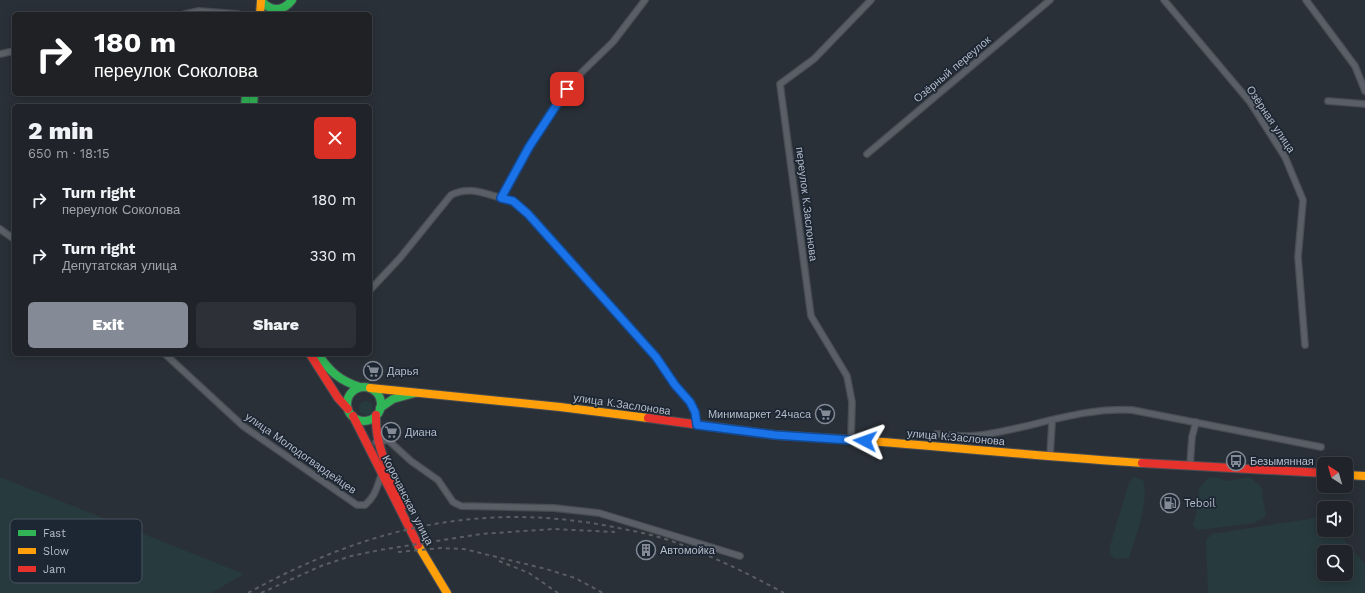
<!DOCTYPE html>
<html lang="en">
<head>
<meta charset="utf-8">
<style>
  body { margin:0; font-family:"Work Sans",sans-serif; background:#2d3036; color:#f1f3f6; height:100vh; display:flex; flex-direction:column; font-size:15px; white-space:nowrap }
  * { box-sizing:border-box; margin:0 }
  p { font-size:13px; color:#a2a4a8 }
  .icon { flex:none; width:22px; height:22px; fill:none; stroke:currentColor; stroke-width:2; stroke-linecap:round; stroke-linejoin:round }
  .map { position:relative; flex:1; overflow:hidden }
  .sheet { position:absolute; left:12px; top:104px; width:360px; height:252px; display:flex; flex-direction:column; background:#20242a; border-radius:6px; box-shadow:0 2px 10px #0003,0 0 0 1px #3d4147 }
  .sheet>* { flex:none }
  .banner { position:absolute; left:12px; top:12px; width:360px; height:84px; border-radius:6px; box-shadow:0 2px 10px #0003,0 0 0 1px #3d4147; background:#202124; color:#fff; overflow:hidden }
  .needle { width:26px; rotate:323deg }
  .tools { position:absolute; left:1317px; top:457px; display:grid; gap:8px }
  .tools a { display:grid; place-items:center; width:36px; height:36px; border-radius:6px; background:#20242a; box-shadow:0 2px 10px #0003,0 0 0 1px #3d4147; font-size:20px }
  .pin { position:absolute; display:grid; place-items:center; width:34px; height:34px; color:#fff; margin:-17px; border-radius:8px; box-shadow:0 2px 6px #0006 }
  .me { position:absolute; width:44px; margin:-22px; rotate:274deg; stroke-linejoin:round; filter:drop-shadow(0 0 3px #0008) }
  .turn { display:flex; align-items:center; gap:14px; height:84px; padding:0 16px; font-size:18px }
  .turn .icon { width:52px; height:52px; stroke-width:2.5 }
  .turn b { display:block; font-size:28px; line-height:34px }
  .round { display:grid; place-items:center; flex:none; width:42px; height:42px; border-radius:6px; background:#2d3036 }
  .head { display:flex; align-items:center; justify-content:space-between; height:68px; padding:0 16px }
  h1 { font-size:24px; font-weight:800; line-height:30px }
  .button { display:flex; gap:8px; margin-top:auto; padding:8px 16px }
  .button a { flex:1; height:46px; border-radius:6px; background:#848b96; color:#fff; font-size:16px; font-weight:800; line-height:46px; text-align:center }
  .button a+a { background:#2d3036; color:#f1f3f6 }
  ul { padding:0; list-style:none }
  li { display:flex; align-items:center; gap:12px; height:56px; padding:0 16px }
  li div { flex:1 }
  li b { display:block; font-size:15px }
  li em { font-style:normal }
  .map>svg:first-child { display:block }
</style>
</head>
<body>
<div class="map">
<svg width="1365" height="593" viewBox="0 0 1365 593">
  <rect width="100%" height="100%" fill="#2a3038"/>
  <!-- green -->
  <g fill="#273a3e" fill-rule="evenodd">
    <circle cx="366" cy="408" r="7"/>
    <polygon points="0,477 244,574 211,593 0,593"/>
    <path d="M1134 477 1143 480C1150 500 1135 539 1129 558L1115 559 1110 554V546L1129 483Z"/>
    <polygon points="1215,477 1228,481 1250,477 1261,487 1266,516 1254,523 1198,530 1193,525 1197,511 1199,489 1208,478"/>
    <path d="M1321 515 1324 518V530H1335L1365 564V593H1208L1206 540 1212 534 1309 519ZM1324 552H1346V574H1324Z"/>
  </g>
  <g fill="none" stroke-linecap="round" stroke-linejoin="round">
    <!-- street casing -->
    <g stroke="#484c53" stroke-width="8">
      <g id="street">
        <polyline points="1164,0 1250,102 1285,157 1303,200 1298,257 1305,345"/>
        <polyline points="1306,0 1355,66 1365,91"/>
        <polyline points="185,14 199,11 238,14"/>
        <polyline points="0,54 14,51"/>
        <polyline points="1328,101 1365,104"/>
        <polyline points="867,154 1050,0"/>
        <polyline points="501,198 513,201 529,214 656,357 675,385 690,402 695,412 697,425"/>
        <polyline points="0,229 14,239"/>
        <path d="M370 290 400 258 451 195C468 186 483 193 501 198L529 147 561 96 582 72 613 42 645 0"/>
        <path d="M165 354 243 426 357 505H365C376 496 377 486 382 473"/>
        <path d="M936 434C951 436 967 437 982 435 1032 428 1080 407 1132 410L1321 447"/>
        <polyline points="851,440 852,402 847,376 811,316 780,84 814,59 871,0"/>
        <polyline points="376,442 388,440 411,461 438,480 453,502 461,506 554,508 599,513 740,556"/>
        <polyline points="1050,456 1052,423"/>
        <polyline points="1190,465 1192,437 1196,422"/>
      </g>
    </g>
    <!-- fast casing -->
    <g stroke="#484c53" stroke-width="10">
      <g id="fast">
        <path d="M261 0C270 12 283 12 292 0"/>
        <polyline points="245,106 246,94"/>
        <polyline points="253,106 254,94"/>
        <path d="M318 354C329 371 340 381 360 387"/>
        <circle cx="364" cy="404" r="17"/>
        <polyline points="380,408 393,399 415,393"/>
      </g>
    </g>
    <!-- slow casing -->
    <g stroke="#484c53" stroke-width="10">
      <g id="slow">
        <polyline points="260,14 261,1"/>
        <polyline points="370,388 560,407 648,418"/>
        <path d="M856 440C951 447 1046 457 1142 463"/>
        <polyline points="1346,475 1365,476"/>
        <polyline points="418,545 447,593"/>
      </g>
    </g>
    <!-- jam casing -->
    <g stroke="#484c53" stroke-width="10">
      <g id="jam">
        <polyline points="310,354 338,398 348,409"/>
        <path d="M376 415C375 449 391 475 405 505"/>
        <polyline points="353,416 418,545"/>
        <polyline points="648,418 775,435 856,440"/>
        <polyline points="1142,463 1324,473"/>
      </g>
    </g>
    <!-- street -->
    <use href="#street" stroke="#5a5e66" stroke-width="5.5"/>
    <!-- fast -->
    <use href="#fast" stroke="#30b455" stroke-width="8"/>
    <!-- slow -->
    <use href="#slow" stroke="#ff9f0a" stroke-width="8"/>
    <!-- jam -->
    <use href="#jam" stroke="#e5322d" stroke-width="8"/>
    <!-- rail -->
    <g stroke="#595d64" stroke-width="2" stroke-dasharray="4 4" stroke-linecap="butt">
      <polyline points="398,552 441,548 464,549 546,569 575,578 603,593"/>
      <polyline points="499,561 529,573 558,593"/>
      <path d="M248 593C362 530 474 502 603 525 628 530 653 534 677 543 714 557 749 574 784 593"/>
      <polyline points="261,593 321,566 351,556 380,550 481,534 553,529 615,532"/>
    </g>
  </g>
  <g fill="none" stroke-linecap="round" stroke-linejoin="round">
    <!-- route casing -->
    <g stroke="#114b97" stroke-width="10">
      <polyline id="route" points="567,89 529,147 501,198 513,201 528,214 656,357 675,385 690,402 695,412 697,425 775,435 865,441"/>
    </g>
    <!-- route -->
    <use href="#route" stroke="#1a73e8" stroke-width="7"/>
  </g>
  <!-- icons -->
  <defs>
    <g id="supermarket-ring" transform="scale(1)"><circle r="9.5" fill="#1d2633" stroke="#848b96" stroke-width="1.5"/><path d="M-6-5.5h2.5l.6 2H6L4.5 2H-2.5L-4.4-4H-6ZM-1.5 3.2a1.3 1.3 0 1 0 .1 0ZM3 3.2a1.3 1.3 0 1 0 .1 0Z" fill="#848b96"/></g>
    <g id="bus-ring" transform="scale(1)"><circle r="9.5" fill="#1d2633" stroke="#848b96" stroke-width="1.5"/><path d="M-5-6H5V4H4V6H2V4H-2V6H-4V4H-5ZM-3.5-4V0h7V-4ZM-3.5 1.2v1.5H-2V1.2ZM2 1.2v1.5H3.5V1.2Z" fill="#848b96"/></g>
    <g id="fuel-ring" transform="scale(1)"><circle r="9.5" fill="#1d2633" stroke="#848b96" stroke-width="1.5"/><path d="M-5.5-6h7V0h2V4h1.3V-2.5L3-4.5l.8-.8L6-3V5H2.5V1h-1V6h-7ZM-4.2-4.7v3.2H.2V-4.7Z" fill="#848b96"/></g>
    <g id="building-ring" transform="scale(1)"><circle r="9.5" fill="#1d2633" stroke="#848b96" stroke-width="1.5"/><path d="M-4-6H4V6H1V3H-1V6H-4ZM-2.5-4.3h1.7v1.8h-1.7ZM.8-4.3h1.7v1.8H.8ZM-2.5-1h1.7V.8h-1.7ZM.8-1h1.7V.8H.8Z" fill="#848b96"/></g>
  </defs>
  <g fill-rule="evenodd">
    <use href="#supermarket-ring" x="373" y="371"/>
    <use href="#supermarket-ring" x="825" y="414"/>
    <use href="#supermarket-ring" x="391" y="432"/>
    <use href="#bus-ring" x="1236" y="461"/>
    <use href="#fuel-ring" x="1170" y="503"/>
    <use href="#building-ring" x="646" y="550"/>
  </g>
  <g text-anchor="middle" stroke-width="3.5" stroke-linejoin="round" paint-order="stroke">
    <!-- street labels -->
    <g font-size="11" fill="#b4bcc9" stroke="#1d2633">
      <text transform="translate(952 69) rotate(-40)" y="4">Озёрный переулок</text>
      <text transform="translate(1271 119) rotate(56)" y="4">Озёрная улица</text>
      <text transform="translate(807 204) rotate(83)" y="4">переулок К.Заслонова</text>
      <text transform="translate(622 404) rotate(8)" y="4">улица К.Заслонова</text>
      <text transform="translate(956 437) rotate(5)" y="4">улица К.Заслонова</text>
      <text transform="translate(301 453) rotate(35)" y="4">улица Молодогвардейцев</text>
      <text transform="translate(408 500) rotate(63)" y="4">Корочанская улица</text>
    </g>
    <!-- poi labels -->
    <g font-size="11" fill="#b4bcc9" stroke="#1d2633" text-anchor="start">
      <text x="387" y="375">Дарья</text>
      <text x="811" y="418" text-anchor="end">Минимаркет 24часа</text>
      <text x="405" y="436">Диана</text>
      <text x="1250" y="465">Безымянная</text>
      <text x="1184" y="507">Teboil</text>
      <text x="660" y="554">Автомойка</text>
    </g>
  </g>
  <!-- legend -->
  <rect x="10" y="519" width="132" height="64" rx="6" fill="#1d2633" stroke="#4a5360" stroke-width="1"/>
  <rect x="18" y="530" width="18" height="6" fill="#30b455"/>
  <rect x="18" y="548" width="18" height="6" fill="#ff9f0a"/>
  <rect x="18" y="566" width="18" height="6" fill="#e5322d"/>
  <g font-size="11" fill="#b4bcc9">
    <text x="43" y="537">Fast</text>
    <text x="43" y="555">Slow</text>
    <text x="43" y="573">Jam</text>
  </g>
</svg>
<div class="tools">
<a><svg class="needle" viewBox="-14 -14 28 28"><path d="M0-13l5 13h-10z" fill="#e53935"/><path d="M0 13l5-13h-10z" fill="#a2a4a8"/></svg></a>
<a><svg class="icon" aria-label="sound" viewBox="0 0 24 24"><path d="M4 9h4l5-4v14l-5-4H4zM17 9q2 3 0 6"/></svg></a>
<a><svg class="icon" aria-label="search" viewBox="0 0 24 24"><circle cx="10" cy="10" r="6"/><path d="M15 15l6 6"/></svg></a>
</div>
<div class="pin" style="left:567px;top:89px;background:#d93025"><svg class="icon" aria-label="arrive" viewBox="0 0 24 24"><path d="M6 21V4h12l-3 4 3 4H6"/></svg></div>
<svg class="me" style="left:865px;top:441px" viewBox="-20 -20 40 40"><path d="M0-17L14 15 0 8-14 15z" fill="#1a73e8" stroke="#fff" stroke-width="4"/></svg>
<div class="banner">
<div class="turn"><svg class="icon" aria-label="right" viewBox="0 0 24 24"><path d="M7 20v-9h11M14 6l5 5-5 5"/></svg><div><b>180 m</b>переулок Соколова</div></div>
</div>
<section class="sheet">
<div class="head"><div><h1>2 min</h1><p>650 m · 18:15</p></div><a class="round" style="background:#d93025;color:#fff"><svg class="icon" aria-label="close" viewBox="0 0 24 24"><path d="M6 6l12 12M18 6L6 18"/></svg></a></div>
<ul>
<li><svg class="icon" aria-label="right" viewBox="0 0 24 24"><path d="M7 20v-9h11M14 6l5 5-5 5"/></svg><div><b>Turn right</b><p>переулок Соколова</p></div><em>180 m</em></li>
<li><svg class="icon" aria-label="right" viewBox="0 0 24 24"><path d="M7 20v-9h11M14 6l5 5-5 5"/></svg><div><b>Turn right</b><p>Депутатская улица</p></div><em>330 m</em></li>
</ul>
<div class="button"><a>Exit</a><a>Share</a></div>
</section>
</div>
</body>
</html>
